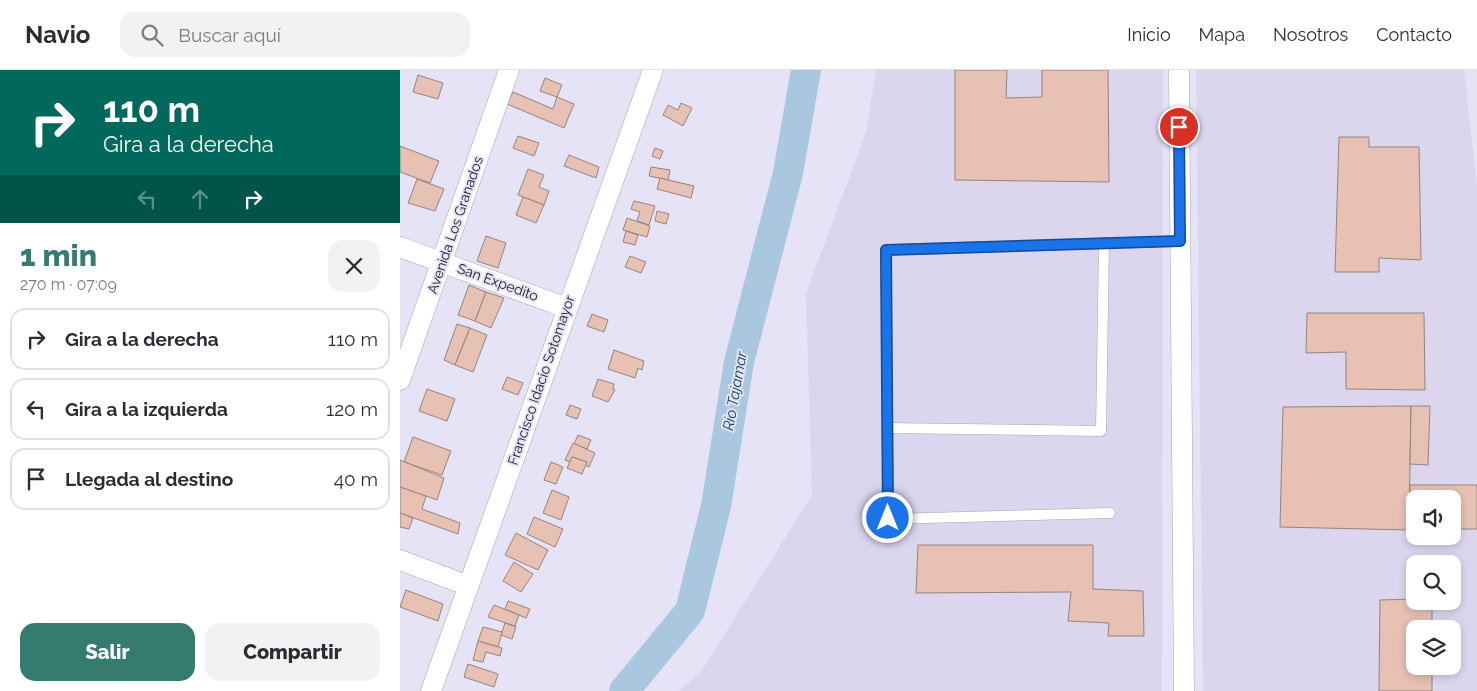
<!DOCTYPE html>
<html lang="es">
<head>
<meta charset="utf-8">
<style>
  body { margin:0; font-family:Raleway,sans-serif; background:#f2f2f3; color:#2b2b33; height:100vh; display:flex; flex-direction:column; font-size:19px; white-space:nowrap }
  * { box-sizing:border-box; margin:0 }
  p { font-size:16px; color:#7c7c81 }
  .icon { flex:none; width:28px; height:28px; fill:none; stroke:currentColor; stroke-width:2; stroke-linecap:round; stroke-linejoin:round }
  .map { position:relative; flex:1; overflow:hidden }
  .side { display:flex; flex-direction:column; background:#fff; width:400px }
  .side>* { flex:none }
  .guide { background:#00695c; color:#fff; overflow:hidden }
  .controls { position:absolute; left:1006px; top:420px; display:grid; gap:10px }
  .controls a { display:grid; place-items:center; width:55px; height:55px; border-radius:10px; background:#fff; box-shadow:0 2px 8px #0003; font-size:25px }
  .pin { position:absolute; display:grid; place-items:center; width:42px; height:42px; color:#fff; margin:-21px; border:2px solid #fff; border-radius:50%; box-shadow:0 1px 5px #0007 }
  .me { position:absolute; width:55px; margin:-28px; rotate:0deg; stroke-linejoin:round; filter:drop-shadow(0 0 4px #0008) }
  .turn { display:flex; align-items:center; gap:18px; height:105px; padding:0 20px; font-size:22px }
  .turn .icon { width:65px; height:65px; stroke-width:2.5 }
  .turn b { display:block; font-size:35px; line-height:42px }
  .lanes { display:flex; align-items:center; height:48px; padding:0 20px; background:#0003; justify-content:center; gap:25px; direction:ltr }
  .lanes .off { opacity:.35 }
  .round { display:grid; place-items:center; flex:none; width:52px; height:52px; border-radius:15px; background:#f2f2f3 }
  .overview { display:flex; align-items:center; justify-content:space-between; height:85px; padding:0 20px }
  h1 { font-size:30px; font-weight:800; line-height:38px; color:#367b6f }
  .primary-button { display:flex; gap:10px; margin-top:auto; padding:10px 20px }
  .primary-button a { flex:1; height:58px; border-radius:15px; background:#367b6f; color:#fff; font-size:20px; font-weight:800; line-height:58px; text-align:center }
  .primary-button a+a { background:#f2f2f3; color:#2b2b33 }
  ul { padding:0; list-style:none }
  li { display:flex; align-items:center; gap:15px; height:62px; margin:0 10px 8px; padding:0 10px; border:2px solid #e1e1e2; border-radius:15px }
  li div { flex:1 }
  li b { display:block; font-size:19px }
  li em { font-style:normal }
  header { display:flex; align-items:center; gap:30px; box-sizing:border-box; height:70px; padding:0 25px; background:#fff; border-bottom:1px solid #e1e1e2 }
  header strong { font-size:24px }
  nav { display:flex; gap:28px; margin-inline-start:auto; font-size:18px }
  .search { width:350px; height:45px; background:#f2f2f3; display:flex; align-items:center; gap:12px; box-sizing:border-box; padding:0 18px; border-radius:15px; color:#7c7c81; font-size:19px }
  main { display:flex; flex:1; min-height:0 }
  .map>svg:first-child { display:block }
</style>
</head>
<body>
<header>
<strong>Navio</strong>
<div class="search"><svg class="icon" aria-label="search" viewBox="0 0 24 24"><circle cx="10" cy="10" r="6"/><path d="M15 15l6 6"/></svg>Buscar aquí</div>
<nav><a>Inicio</a><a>Mapa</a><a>Nosotros</a><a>Contacto</a></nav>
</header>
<main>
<section class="side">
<div class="guide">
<div class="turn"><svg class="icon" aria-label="right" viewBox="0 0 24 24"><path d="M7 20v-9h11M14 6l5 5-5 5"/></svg><div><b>110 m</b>Gira a la derecha</div></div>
<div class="lanes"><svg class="icon off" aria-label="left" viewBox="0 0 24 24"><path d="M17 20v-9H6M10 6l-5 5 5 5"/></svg><svg class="icon off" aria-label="ahead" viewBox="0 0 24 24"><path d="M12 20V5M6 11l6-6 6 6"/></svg><svg class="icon" aria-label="right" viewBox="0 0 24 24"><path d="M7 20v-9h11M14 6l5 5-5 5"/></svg></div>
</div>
<div class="overview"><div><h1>1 min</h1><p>270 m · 07:09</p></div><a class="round"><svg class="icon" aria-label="close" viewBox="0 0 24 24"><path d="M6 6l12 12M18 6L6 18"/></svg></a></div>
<ul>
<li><svg class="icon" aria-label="right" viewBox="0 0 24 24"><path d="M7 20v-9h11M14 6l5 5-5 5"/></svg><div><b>Gira a la derecha</b></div><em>110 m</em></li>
<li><svg class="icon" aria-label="left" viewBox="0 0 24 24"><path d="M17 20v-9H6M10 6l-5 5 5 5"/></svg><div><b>Gira a la izquierda</b></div><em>120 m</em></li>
<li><svg class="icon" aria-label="arrive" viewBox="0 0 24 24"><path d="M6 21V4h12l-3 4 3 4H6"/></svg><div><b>Llegada al destino</b></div><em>40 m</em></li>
</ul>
<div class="primary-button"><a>Salir</a><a>Compartir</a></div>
</section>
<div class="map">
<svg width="1077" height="621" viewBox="0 0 1077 621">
  <rect width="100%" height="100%" fill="#e7e3f6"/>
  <!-- built -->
  <g fill="#dbd5ee" fill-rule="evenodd">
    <polygon points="476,0 763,0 762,621 278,621 301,602 412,425 406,223 466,63"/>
    <path d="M796 0H1064L1077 116V621H803ZM1015 429H1052V466H1015ZM1015 494H1052V531H1015ZM1015 559H1052V596H1015Z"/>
  </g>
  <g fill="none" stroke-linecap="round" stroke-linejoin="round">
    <!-- river -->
    <polyline stroke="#a9c7de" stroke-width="30" points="224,621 290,541 316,436 339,292 388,103 406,0"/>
  </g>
  <!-- building -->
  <g fill="#e6c1b4" stroke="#96837c">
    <polygon points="555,0 607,0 606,28 642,27 642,0 708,0 709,112 555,110"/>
    <polygon points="18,5 43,13 38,29 13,22"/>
    <polygon points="145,8 162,15 157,27 140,21"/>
    <polygon points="113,22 153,39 157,27 174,34 164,58 107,34"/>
    <polygon points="281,33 292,38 283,56 263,45 268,35 278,40"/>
    <polygon points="118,66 139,73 134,86 113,78"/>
    <polygon points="939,67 969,67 969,77 1019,77 1021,190 979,188 979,202 935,202"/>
    <polygon points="0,76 39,91 30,113 0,102"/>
    <polygon points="255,78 263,81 260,89 252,86"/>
    <polygon points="169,85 199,97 196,108 164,96"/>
    <polygon points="251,97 270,100 268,110 249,106"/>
    <polygon points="128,99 144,105 139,117 149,121 144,135 118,125"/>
    <polygon points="260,108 294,116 291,128 257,119"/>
    <polygon points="17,109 44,119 35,141 8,133"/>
    <polygon points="123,127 144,135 136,153 116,145"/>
    <polygon points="234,131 255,136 249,155 237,151 240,142 231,139"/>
    <polygon points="257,141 269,144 266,154 255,151"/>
    <polygon points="227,148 250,156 247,167 223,160"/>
    <polygon points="226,161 238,165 235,175 223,172"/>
    <polygon points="86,166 106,173 98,198 77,191"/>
    <polygon points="230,186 246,192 241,203 225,197"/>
    <polygon points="69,215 86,222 75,251 58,245"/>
    <polygon points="86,222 104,228 91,258 75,251"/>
    <polygon points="907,243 1024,243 1025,320 946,319 946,282 906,283"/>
    <polygon points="192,244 208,250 204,262 187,256"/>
    <polygon points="57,254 70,258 55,295 44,290"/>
    <polygon points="70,258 87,265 73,302 55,295"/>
    <polygon points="214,280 244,291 242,300 238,298 235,308 208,299"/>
    <polygon points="107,307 123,313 118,325 102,319"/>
    <polygon points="198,309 214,314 213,319 215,320 208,332 192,326"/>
    <polygon points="27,319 55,329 47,351 19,341"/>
    <polygon points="170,335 181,339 177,349 166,345"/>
    <polygon points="1011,336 1009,460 880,457 883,337"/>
    <polygon points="1011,336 1030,336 1028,395 1010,394"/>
    <polygon points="178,365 191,370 187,379 174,374"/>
    <polygon points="13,367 51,381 42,405 4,392"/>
    <polygon points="173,373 195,383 189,397 185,395 187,392 172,387 170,392 165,390"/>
    <polygon points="172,387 187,392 182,404 167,398"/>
    <polygon points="0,390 44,408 37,430 0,417"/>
    <polygon points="151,392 163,397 156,414 144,410"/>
    <polygon points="1010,415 1077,415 1077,459 1052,459 1052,429 1015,429 1015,460 1009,460"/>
    <polygon points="0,417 26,426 22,439 60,453 58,464 0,443"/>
    <polygon points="152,420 169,427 161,450 143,443"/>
    <polygon points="0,443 13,448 9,459 0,457"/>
    <polygon points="134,447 163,459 155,477 127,464"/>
    <polygon points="116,463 148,480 138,500 105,485"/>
    <polygon points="518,475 693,475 693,519 743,521 744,566 708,566 709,553 668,551 671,522 516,523"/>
    <polygon points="114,492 133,504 121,522 103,511"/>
    <polygon points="6,520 43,534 38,551 0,537"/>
    <polygon points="1015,529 1015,531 1032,531 1032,559 1015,559 1015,596 1032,596 1032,621 979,621 980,530"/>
    <polygon points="108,531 130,539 126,548 105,539"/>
    <polygon points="94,535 119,545 115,556 88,547"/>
    <polygon points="105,553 116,557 112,569 101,565"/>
    <polygon points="83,557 102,562 98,577 78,571"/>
    <polygon points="78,571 102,578 100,586 86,582 83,592 73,590"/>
    <polygon points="68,594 98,604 94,617 64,607"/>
  </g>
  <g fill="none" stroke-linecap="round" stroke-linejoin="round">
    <!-- lane casing -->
    <g stroke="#a7a3b5" stroke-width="11">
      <g id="lane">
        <polyline points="487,358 701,361 704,173"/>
        <polyline points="710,443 488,449 486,180 780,171"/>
      </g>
    </g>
    <!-- street casing -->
    <g stroke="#a7a3b5" stroke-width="21">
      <g id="street">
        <polyline points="779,0 784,621"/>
        <polyline points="0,177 167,238"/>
        <polyline points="0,310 109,0"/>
        <polyline points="0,490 69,516"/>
        <polyline points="31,621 253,0"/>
      </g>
    </g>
    <!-- lane -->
    <use href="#lane" stroke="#fff" stroke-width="10"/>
    <!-- street -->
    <use href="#street" stroke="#fff" stroke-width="20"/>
  </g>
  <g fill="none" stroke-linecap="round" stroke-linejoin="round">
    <!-- route casing -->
    <g stroke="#114b97" stroke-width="12">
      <polyline id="route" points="488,448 486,180 780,171 779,57"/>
    </g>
    <!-- route -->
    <use href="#route" stroke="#1a73e8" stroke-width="9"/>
  </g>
  <g text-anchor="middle" stroke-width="4" stroke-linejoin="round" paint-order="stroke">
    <!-- street labels -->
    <g font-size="14" fill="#1c1a21" stroke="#e7e3f6">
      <text transform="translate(55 155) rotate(-71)" y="5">Avenida Los Granados</text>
      <text transform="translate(98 212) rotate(20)" y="5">San Expedito</text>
      <text transform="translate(141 310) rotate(-71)" y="5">Francisco Idacio Sotomayor</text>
    </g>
    <!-- water labels -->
    <g font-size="15" font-style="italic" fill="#134566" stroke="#e7e3f6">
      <text transform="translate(335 321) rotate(-80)" y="5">Río Tajamar</text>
    </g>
  </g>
</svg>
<div class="controls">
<a><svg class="icon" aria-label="sound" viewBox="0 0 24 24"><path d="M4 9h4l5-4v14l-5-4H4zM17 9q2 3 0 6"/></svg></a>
<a><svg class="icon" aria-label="search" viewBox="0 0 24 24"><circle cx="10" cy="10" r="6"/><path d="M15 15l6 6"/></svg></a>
<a><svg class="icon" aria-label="layers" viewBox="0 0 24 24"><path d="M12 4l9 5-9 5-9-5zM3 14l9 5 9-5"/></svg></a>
</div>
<div class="pin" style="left:779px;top:57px;background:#d93025"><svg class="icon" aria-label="arrive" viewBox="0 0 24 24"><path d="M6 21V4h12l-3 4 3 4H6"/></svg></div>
<svg class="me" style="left:488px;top:448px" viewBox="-20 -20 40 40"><circle r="17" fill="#1a73e8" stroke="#fff" stroke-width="3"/><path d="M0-11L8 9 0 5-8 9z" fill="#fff"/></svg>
</div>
</main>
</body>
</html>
